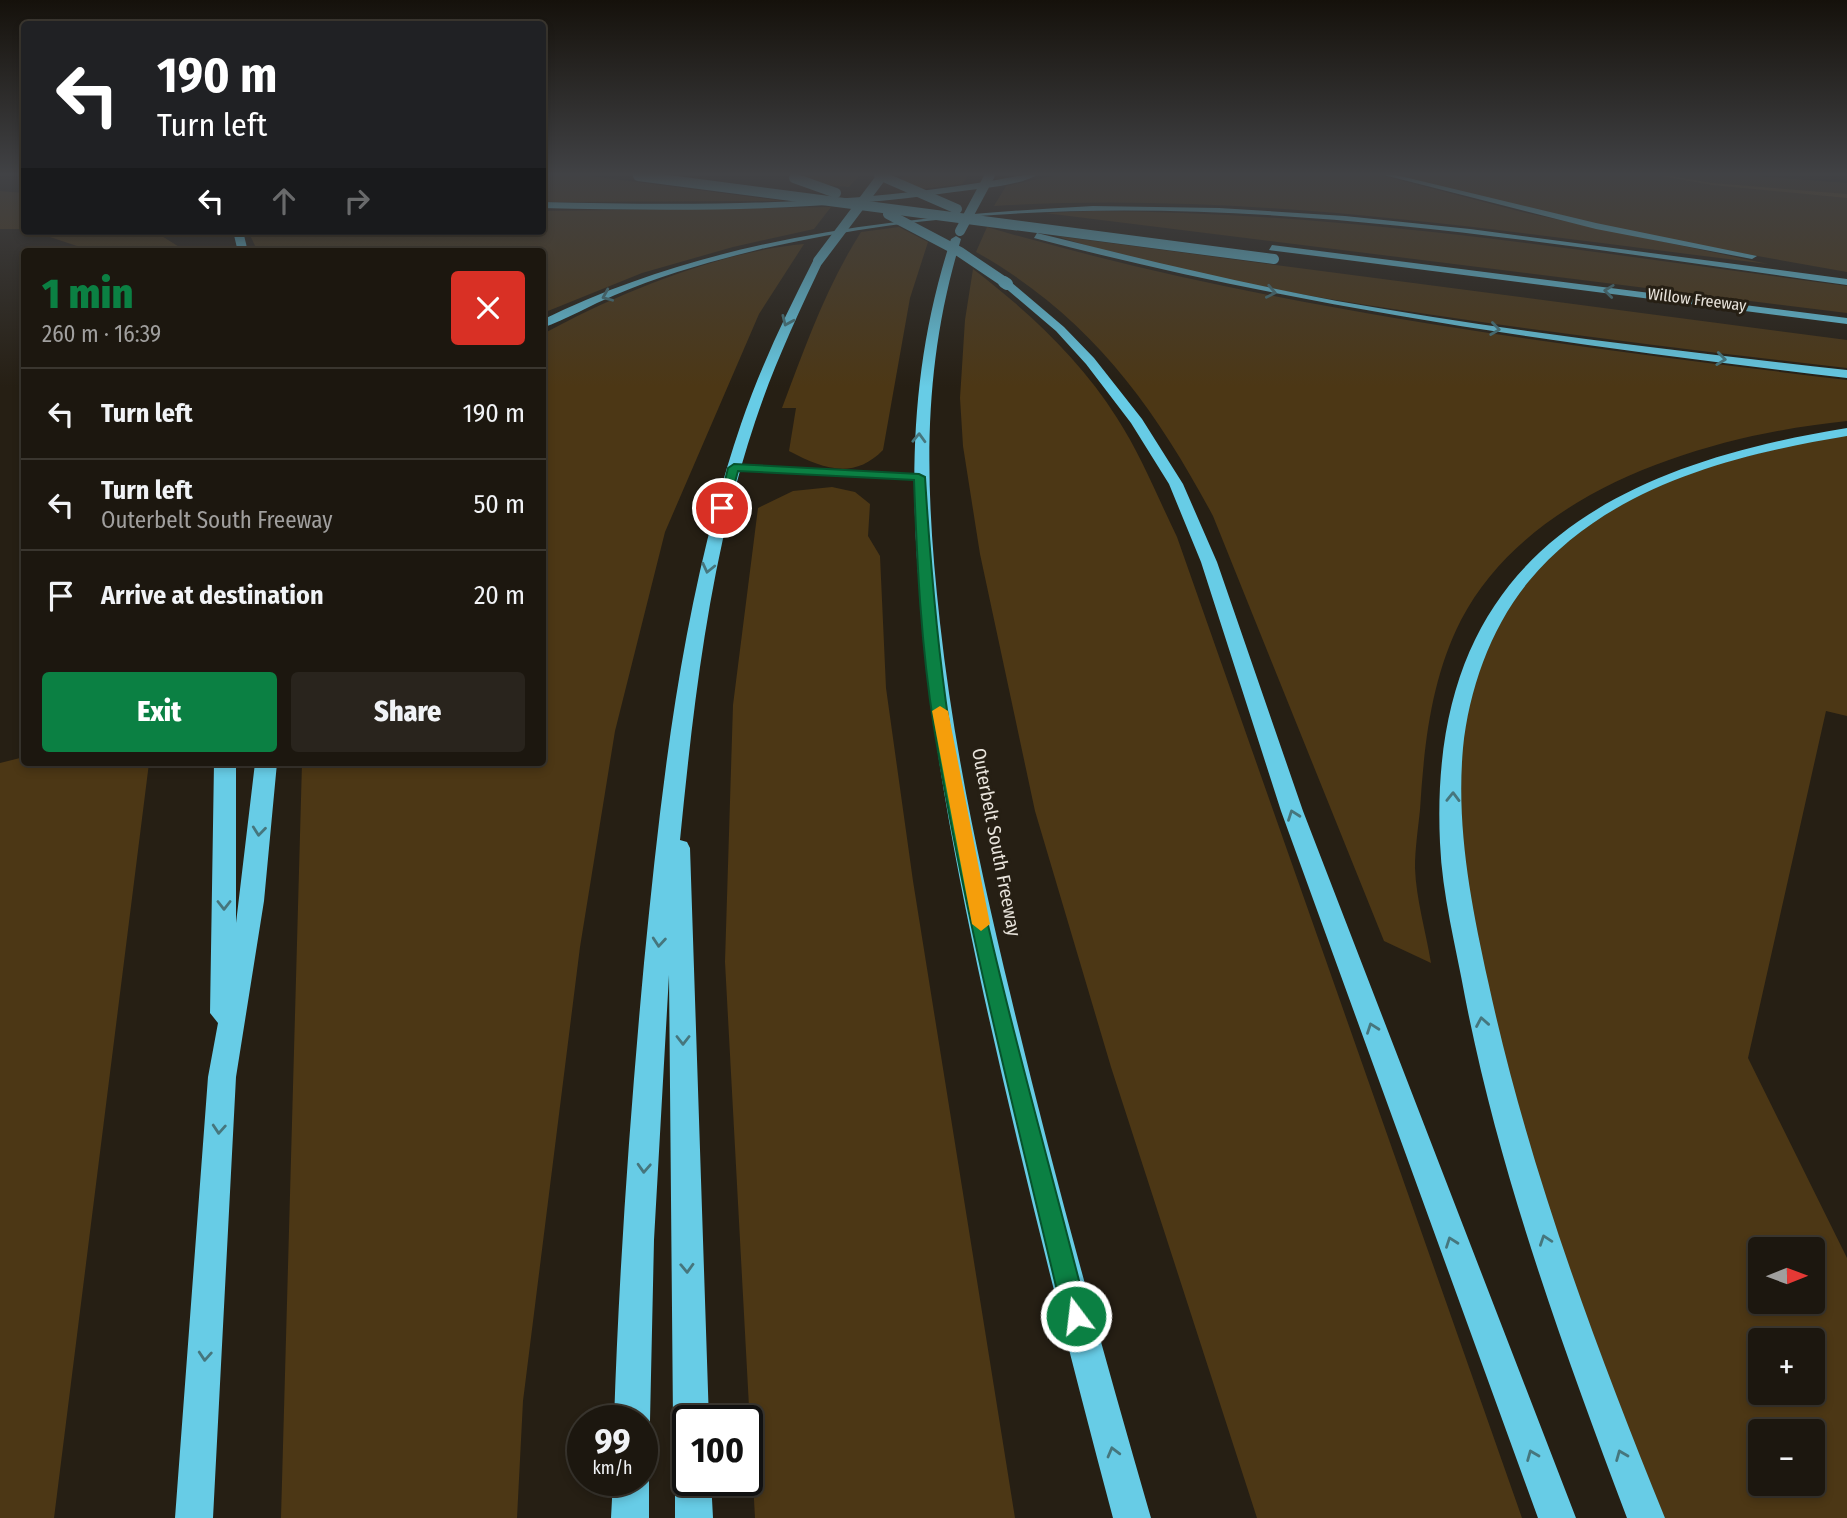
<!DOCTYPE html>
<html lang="en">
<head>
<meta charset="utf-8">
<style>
  body { margin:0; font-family:"Fira Sans Condensed",sans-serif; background:#29241d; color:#f1f3f6; height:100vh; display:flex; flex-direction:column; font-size:26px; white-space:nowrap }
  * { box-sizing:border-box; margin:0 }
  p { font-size:23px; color:#a09f9e }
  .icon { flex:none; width:38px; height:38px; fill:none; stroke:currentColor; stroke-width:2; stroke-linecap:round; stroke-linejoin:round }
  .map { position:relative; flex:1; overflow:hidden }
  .sheet { position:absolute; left:21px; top:248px; width:525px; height:518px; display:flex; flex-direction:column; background:#1c170f; border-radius:7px; box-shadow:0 4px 10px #0003,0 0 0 2px #3a362f }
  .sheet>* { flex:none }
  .top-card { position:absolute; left:21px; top:21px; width:525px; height:214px; border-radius:7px; box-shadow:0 4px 10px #0003,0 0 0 2px #3a362f; background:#202124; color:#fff; overflow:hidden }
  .needle { width:46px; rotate:89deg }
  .fabs { position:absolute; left:1748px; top:1237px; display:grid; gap:14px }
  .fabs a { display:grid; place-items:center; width:77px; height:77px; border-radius:7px; background:#1c170f; box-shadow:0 4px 10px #0003,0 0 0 2px #3a362f; font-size:35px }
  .speed { position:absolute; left:567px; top:1405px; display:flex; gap:14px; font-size:35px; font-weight:700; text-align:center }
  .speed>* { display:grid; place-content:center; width:91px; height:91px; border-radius:50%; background:#1c170f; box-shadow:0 4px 10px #0003,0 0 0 2px #3a362f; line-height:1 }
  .speed small { font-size:18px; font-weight:400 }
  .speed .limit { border:4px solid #111; border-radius:10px; background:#fff; color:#111 }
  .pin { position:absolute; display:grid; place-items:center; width:60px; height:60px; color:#fff; margin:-30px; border:4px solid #fff; border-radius:50%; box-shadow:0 2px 7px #0007 }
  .me { position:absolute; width:77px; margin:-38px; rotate:345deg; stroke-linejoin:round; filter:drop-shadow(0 0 5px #0008) }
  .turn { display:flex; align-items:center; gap:24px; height:147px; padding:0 21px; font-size:32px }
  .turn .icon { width:91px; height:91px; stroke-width:2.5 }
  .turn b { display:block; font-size:49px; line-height:60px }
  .lanes { display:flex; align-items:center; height:66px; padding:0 21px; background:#0003; justify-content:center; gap:35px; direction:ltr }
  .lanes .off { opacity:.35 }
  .round { display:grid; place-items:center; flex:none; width:74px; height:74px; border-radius:7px; background:#29241d }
  .summary { display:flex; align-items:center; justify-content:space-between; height:119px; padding:0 21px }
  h1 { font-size:42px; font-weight:800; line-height:52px; color:#0b8043 }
  .button { display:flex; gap:14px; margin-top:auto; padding:14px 21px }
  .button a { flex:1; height:80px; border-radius:7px; background:#0b8043; color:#fff; font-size:28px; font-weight:800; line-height:80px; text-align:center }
  .button a+a { background:#29241d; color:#f1f3f6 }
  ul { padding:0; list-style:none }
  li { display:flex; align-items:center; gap:21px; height:91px; padding:0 21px; border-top:2px solid #3a362f }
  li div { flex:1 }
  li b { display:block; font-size:26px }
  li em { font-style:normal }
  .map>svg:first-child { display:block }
</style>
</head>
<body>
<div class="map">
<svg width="1847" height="1518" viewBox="0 0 1847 1518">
  <rect width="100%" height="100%" fill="#261f14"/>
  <!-- green -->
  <g fill="#4c3715" fill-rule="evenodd">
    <polygon points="543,175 582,175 784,201 543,202"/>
    <polygon points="795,175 860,175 849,187 826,185"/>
    <polygon points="906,175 969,175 962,184 921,189 901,180"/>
    <path d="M1057 175H1380L1522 212 1768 264C1511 233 1254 190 994 206L1006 186Z"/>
    <polygon points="1388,175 1743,175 1847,183 1847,272 1657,238"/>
    <polygon points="0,191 24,193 24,229 0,229"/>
    <polygon points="831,207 814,229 733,247 642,273 543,313 542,252 258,252 248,231 542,231 543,211"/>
    <path d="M1093 211C1347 212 1596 253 1847 286V313L1045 213Z"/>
    <path d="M899 227 928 242 910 298 883 450C854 480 823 469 789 451L796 408H782C805 347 826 287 861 232Z"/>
    <path d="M987 227C1267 309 1557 345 1847 380V421C1709 435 1530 488 1461 620 1431 679 1424 745 1420 810 1418 829 1415 849 1415 868 1416 899 1426 932 1431 963L1384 941 1213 516C1154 405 1088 315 976 252Z"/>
    <polygon points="32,231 154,231 187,252 95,252"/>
    <path d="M1056 236 1847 340V368C1716 353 1585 337 1454 318 1320 299 1185 277 1056 236Z"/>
    <path d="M804 244 759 314 665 532 615 731 580 947 523 1401 517 1518H281L302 763H542L543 334C616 294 720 251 804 244Z"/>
    <path d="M973 269C1028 311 1081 360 1117 418 1141 455 1158 498 1177 537L1522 1518H1257L1111 1067 1035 811 980 554 963 446 960 398 965 320Z"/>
    <path d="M1847 432V716L1826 711 1748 1058 1847 1258V1518H1646L1529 1194 1452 855 1466 691 1511 595 1580 525 1681 472ZM1760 1250H1813V1302H1760ZM1760 1340H1813V1393H1760ZM1760 1432H1813V1484H1760Z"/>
    <polygon points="832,487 855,492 870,504 868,536 880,556 886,688 913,881 1015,1518 755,1518 725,962 733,705 758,508 793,491"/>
    <polygon points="24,757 24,763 149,763 54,1518 0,1518 0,763"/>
  </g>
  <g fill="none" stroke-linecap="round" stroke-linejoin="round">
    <!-- stream -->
    <polygon fill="#73531e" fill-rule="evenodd" points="1656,175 1664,175 1712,183 1847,194 1847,198 1712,185"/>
    <!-- service -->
    <polygon fill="#426771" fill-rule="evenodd" points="734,465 919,474 925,477 919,480 730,470 730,466"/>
    <!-- motorway -->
    <g fill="#67cce6" fill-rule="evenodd">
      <path d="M1023 175H1037C1019 186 976 189 954 192 817 212 680 211 542 208V202C704 206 864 206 1023 175Z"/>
      <polygon points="1384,175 1396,175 1596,223 1757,256 1752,259 1596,229"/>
      <path d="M1093 206 1219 208 1345 216 1470 229 1847 279V285C1491 236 1118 166 761 249 712 261 662 275 615 295 591 305 567 319 542 328V320C715 235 904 216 1093 206Z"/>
      <polygon points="233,231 243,231 248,252 238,252"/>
      <path d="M1037 233C1137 258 1236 282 1337 301 1506 331 1677 351 1847 370V378C1573 346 1301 308 1034 238Z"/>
      <path d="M956 236 961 239C921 370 925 488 940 623 954 750 981 873 1011 997 1053 1172 1101 1345 1151 1518H1113C1067 1345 1023 1171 984 996 957 871 933 748 922 621 909 487 909 369 951 239Z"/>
      <polygon points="1272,245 1847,318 1847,324 1269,250"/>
      <path d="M818 258 823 261C798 314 773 367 755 422 710 557 694 699 680 840L687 842 690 848 709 1421H688V1437L678 1434 673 1421 669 975 654 1240 650 1421 642 1435V1421H614C619 1268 630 1115 644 963 662 781 682 598 741 424 760 368 786 314 813 261Z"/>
      <polygon points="1003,282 1011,282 1064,327 1094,358 1142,419 1183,484 1217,562 1303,811 1576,1518 1538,1518 1281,811 1201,562 1169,484 1131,423 1086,364 1056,331 1003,286"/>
      <path d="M1847 428V436C1732 455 1607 487 1529 581 1491 627 1469 689 1463 748 1456 828 1471 903 1488 981 1528 1166 1594 1343 1665 1518H1627C1563 1348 1500 1176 1465 997 1456 947 1442 894 1440 843 1427 565 1601 468 1847 428Z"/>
      <polygon points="214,763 236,763 236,923 255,763 277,763 264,901 236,1077 213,1518 175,1518 208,1077 218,1023 210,1013"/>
      <polygon points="688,1464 688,1480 711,1480 713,1518 675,1518 675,1480 680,1467"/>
      <polygon points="642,1466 649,1480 649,1518 611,1518 613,1480 642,1480"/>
    </g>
    <!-- motorway-bridge-far1 -->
    <g stroke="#67cce6" stroke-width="10">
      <polyline points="879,175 957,209"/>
      <polyline points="638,176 1274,259"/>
      <polyline points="794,178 836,193"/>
      <polyline points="888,214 960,252 1006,283"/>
      <polyline points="960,231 990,175"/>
      <polyline points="818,261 879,180"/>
    </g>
    <!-- motorway-bridge -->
    <polyline stroke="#67cce6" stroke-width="12" points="1004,282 1007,284"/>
  </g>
  <!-- one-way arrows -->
  <defs><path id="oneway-chevron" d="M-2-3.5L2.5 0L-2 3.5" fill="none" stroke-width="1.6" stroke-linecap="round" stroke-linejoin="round" transform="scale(1.75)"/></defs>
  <g stroke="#46767d">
    <use href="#oneway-chevron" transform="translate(1609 291) rotate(-173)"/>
    <use href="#oneway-chevron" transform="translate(1271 292) rotate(11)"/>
    <use href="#oneway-chevron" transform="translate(607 296) rotate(157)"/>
    <use href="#oneway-chevron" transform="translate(787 321) rotate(114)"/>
    <use href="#oneway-chevron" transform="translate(1495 329) rotate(8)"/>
    <use href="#oneway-chevron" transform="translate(1721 359) rotate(7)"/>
    <use href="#oneway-chevron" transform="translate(919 438) rotate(-88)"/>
    <use href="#oneway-chevron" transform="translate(708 568) rotate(103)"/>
    <use href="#oneway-chevron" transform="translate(1453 797) rotate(-89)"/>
    <use href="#oneway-chevron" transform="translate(1293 815) rotate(-110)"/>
    <use href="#oneway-chevron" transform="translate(259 831) rotate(96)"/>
    <use href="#oneway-chevron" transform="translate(224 905) rotate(90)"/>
    <use href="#oneway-chevron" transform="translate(659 942) rotate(95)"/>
    <use href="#oneway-chevron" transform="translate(1482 1022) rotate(-100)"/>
    <use href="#oneway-chevron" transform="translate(1372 1028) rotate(-110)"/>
    <use href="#oneway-chevron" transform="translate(683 1040) rotate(90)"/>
    <use href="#oneway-chevron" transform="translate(219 1129) rotate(94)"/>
    <use href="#oneway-chevron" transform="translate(644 1168) rotate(93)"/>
    <use href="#oneway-chevron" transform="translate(1545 1240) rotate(-109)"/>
    <use href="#oneway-chevron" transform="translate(1451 1242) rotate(-110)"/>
    <use href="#oneway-chevron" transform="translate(687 1268) rotate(88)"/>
    <use href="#oneway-chevron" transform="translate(205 1356) rotate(94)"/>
    <use href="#oneway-chevron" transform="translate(1113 1452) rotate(-105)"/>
    <use href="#oneway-chevron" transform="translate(1532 1455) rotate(-112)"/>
    <use href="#oneway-chevron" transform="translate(1621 1455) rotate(-112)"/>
  </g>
  <!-- sky -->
  <linearGradient id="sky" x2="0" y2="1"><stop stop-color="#15110b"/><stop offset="0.45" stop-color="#414245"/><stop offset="1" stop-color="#414245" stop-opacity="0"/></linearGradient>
  <rect width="1847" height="387" fill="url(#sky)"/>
  <!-- route -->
  <path fill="#0b8043" stroke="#07532c" stroke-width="2" d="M734 464 919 474 925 477C930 559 937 643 949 724 979 924 1039 1120 1088 1316L1084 1325 1076 1328 1067 1325 1063 1316C1017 1120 966 926 934 727 921 646 917 562 914 480L738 471 728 508 718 510 728 468Z"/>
  <!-- slow -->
  <polygon fill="#f59e0b" points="940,706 948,711 990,924 981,931 972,924 932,711"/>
  <g text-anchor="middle" stroke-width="6" stroke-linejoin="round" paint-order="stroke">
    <!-- far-street labels -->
    <g font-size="16" fill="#e9e4dc" stroke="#261f14">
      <text transform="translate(1697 299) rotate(7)" y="6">Willow Freeway</text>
    </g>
    <!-- street labels -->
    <g font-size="19" fill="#e9e4dc" stroke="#261f14">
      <text transform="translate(997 842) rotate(79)" y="7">Outerbelt South Freeway</text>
    </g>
  </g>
</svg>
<div class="fabs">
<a><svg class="needle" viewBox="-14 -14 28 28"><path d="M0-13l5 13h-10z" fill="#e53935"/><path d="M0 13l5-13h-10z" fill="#a09f9e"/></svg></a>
<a>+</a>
<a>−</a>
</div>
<div class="speed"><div>99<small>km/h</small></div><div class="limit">100</div></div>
<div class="pin" style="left:722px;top:508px;background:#d93025"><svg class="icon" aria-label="arrive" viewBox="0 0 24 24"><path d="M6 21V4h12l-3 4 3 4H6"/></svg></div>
<svg class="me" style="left:1076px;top:1316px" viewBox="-20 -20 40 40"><circle r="17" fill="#0b8043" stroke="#fff" stroke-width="3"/><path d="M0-11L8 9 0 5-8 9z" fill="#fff"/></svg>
<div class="top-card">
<div class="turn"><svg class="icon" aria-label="left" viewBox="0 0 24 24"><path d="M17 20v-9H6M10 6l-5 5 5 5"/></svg><div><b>190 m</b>Turn left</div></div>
<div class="lanes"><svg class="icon" aria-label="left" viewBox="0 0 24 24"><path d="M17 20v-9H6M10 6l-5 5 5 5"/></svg><svg class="icon off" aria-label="ahead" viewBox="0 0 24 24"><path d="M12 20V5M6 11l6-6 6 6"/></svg><svg class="icon off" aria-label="right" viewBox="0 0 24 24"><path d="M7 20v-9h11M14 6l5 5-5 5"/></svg></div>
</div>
<section class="sheet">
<div class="summary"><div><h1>1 min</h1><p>260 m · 16:39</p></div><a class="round" style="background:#d93025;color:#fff"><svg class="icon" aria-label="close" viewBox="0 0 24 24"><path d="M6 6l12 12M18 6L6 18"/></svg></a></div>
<ul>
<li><svg class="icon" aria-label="left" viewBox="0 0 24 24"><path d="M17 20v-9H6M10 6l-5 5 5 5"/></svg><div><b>Turn left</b></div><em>190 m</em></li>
<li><svg class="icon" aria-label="left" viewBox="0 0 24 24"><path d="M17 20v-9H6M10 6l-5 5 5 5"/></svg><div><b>Turn left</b><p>Outerbelt South Freeway</p></div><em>50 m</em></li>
<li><svg class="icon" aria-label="arrive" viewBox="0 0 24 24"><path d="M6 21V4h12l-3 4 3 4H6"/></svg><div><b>Arrive at destination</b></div><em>20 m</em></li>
</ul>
<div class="button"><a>Exit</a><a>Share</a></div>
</section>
</div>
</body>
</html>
